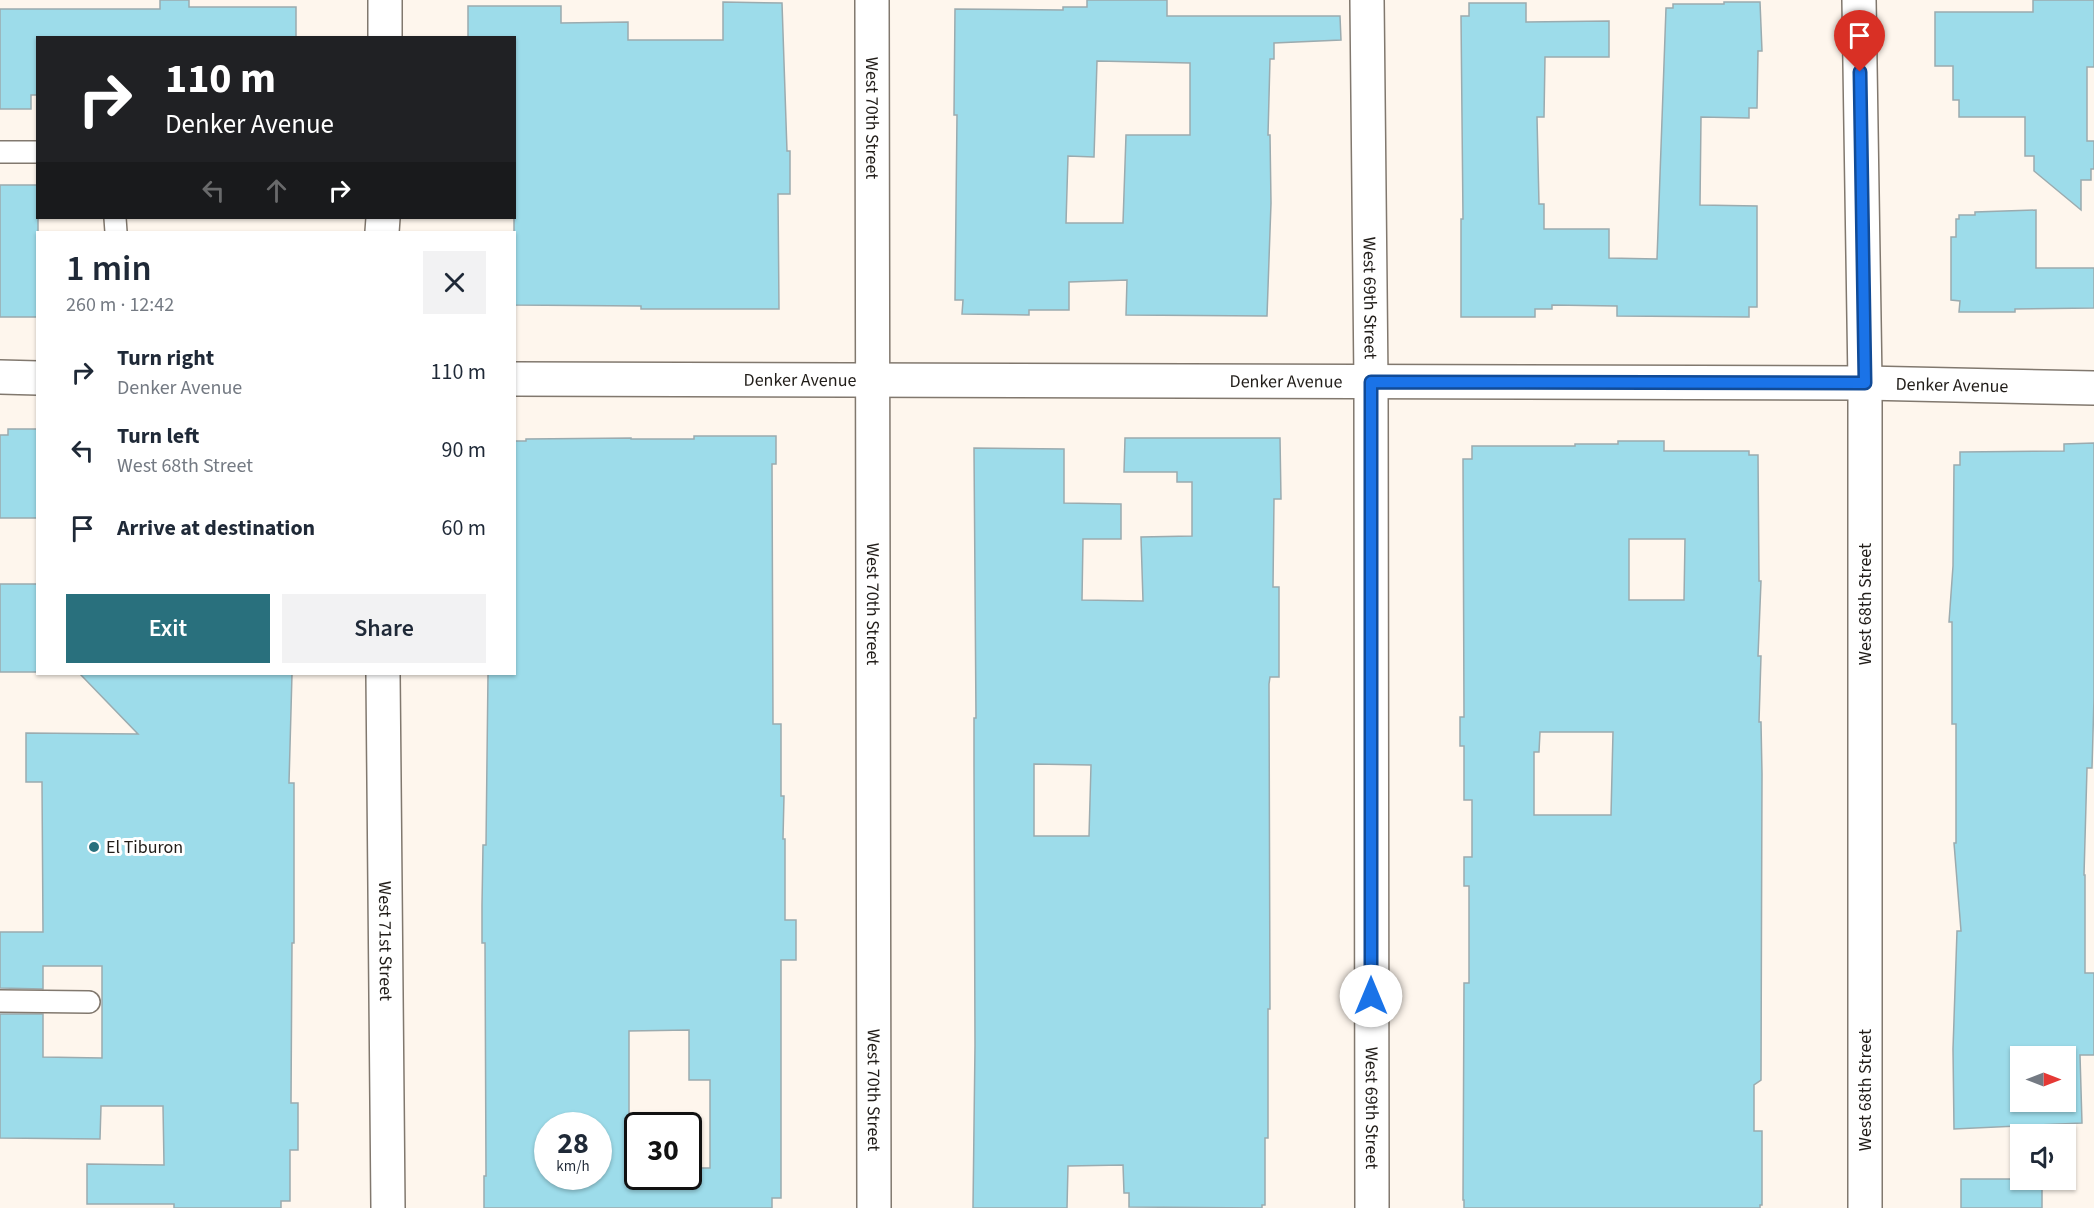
<!DOCTYPE html>
<html lang="en">
<head>
<meta charset="utf-8">
<style>
  body { margin:0; font-family:"Source Sans 3",sans-serif; background:#f2f2f3; color:#1f2937; height:100vh; display:flex; flex-direction:column; font-size:22px; white-space:nowrap }
  * { box-sizing:border-box; margin:0 }
  p { font-size:20px; color:#747a83 }
  .icon { flex:none; width:33px; height:33px; fill:none; stroke:currentColor; stroke-width:2; stroke-linecap:round; stroke-linejoin:round }
  .map { position:relative; flex:1; overflow:hidden }
  .details { position:absolute; left:36px; top:231px; width:480px; height:444px; display:flex; flex-direction:column; background:#fff; border-radius:0px; box-shadow:0 2px 4px #0004 }
  .details>* { flex:none }
  .guide { position:absolute; left:36px; top:36px; width:480px; height:183px; border-radius:0px; box-shadow:0 2px 4px #0004; background:#202124; color:#fff; overflow:hidden }
  .needle { width:39px; rotate:90deg }
  .fabs { position:absolute; left:2010px; top:1046px; display:grid; gap:12px }
  .fabs a { display:grid; place-items:center; width:66px; height:66px; border-radius:0px; background:#fff; box-shadow:0 2px 4px #0004; font-size:30px }
  .speed { position:absolute; left:534px; top:1112px; display:flex; gap:12px; font-size:30px; font-weight:700; text-align:center }
  .speed>* { display:grid; place-content:center; width:78px; height:78px; border-radius:50%; background:#fff; box-shadow:0 2px 4px #0004; line-height:1 }
  .speed small { font-size:15px; font-weight:400 }
  .speed .limit { border:3px solid #111; border-radius:9px; background:#fff; color:#111 }
  .pin { position:absolute; display:grid; place-items:center; width:51px; height:51px; color:#fff; margin:-62px -26px; border-radius:50% 50% 50% 0; rotate:-45deg; box-shadow:0 0 6px #0007 }
  .pin .icon { rotate:45deg }
  .me { position:absolute; width:66px; margin:-33px; rotate:0deg; stroke-linejoin:round; filter:drop-shadow(0 0 4px #0008) }
  .turn { display:flex; align-items:center; gap:21px; height:126px; padding:0 30px; font-size:27px }
  .turn .icon { width:78px; height:78px; stroke-width:2.5 }
  .turn b { display:block; font-size:42px; line-height:51px }
  .lanes { display:flex; align-items:center; height:57px; padding:0 30px; background:#0003; justify-content:center; gap:30px; direction:ltr }
  .lanes .off { opacity:.35 }
  .round { display:grid; place-items:center; flex:none; width:63px; height:63px; border-radius:0px; background:#f2f2f3 }
  .summary { display:flex; align-items:center; justify-content:space-between; height:102px; padding:0 30px }
  h1 { font-size:36px; font-weight:600; line-height:45px }
  .action { display:flex; gap:12px; margin-top:auto; padding:12px 30px }
  .action a { flex:1; height:69px; border-radius:0px; background:#29707d; color:#fff; font-size:24px; font-weight:600; line-height:69px; text-align:center }
  .action a+a { background:#f2f2f3; color:#1f2937 }
  ul { padding:0; list-style:none }
  li { display:flex; align-items:center; gap:18px; height:78px; padding:0 30px }
  li div { flex:1 }
  li b { display:block; font-size:22px }
  li em { font-style:normal }
  .map>svg:first-child { display:block }
</style>
</head>
<body>
<div class="map">
<svg width="2094" height="1208" viewBox="0 0 2094 1208">
  <rect width="100%" height="100%" fill="#fef6ed"/>
  <!-- building -->
  <g fill="#9ddcea" stroke="#9babaf" stroke-width="1.5" fill-rule="evenodd">
    <polygon points="160,0 189,0 189,7 296,7 296,38 38,38 38,95 31,95 31,109 0,109 0,9 160,9"/>
    <path d="M1087 0H1167V16H1340L1341 40 1274 43V59H1270L1268 135H1270L1271 203 1267 316 1126 315 1127 280 1069 282V310H1029V315L962 314 963 300H955L957 115H954L955 9 1063 10V7H1087ZM1097 61 1190 63V135H1126L1123 223H1066L1068 156 1094 157Z"/>
    <polygon points="2033,0 2094,0 2094,67 2087,67 2087,141 2094,141 2094,169 2091,169 2091,180 2081,180 2081,210 2034,171 2034,156 2025,156 2025,117 1959,117 1959,100 1953,100 1953,66 1935,66 1935,12 2033,12"/>
    <polygon points="723,2 782,3 787,151 790,151 790,194 778,194 779,309 641,309 641,306 514,305 514,38 468,38 468,6 561,6 561,23 628,22 628,40 723,40"/>
    <polygon points="1724,2 1760,2 1762,51 1758,51 1757,108 1749,108 1749,118 1701,117 1700,205 1757,206 1757,307 1749,307 1749,317 1617,316 1617,306 1552,305 1552,309 1535,309 1535,317 1461,317 1461,219 1463,219 1461,16 1469,16 1469,3 1526,3 1526,22 1609,21 1609,57 1545,57 1544,117 1537,117 1539,204 1544,204 1544,229 1609,229 1609,258 1657,259 1666,8 1673,8 1673,4 1724,4"/>
    <rect x="0" y="185" width="38" height="132"/>
    <polygon points="2036,210 2036,268 2094,268 2094,308 2015,309 2015,312 1959,312 1960,301 1951,300 1951,237 1956,237 1956,219 1959,219 1959,215 1975,215 1975,212"/>
    <polygon points="8,429 38,429 38,518 0,518 0,435 8,435"/>
    <path d="M694 436H776V464H772L773 724H781V796H784L783 839H785V920H796V960H781V1198H772V1208H484V1176H486L485 943H482V905L483 845H486L488 674H514V441H526V439L631 438V439H694ZM689 1030V1080H710V1168H688V1176H638V1141L629 1140V1031ZM548 1125H598V1176H548Z"/>
    <path d="M1125 438H1280L1281 499H1274L1273 587H1279V677H1270L1269 684 1270 1009H1268V1138H1265V1205H1262V1208L1129 1207V1193H1124L1123 1165 1068 1166 1067 1208H973L975 1045 974 767V718H976L974 448 1064 449V503L1121 504V539H1083L1082 600 1143 601 1141 537 1192 536V482H1177V472H1124ZM1034 764 1091 765 1089 836H1034Z"/>
    <path d="M1618 441H1664V451H1749V455H1758L1759 581H1761L1758 656H1761L1759 722H1761L1762 774 1761 1080 1754 1085V1131H1762V1205H1760V1208H1464V1200H1463L1464 983H1469V886H1464V857H1472V800H1464V746H1460V717H1464L1463 459H1472V446H1575V444H1618ZM1629 539H1685L1684 600H1629ZM1540 732H1613L1611 815H1534V752H1539Z"/>
    <path d="M2094 443V698L2092 768H2087L2084 875H2085V973H2094V1055H2080L2082 1123 1954 1129 1953 1049 1957 931H1961L1954 843H1956V724H1952V622H1949L1953 566 1954 465H1960V452L2064 451V444ZM2020 1056H2066V1101H2020Z"/>
    <rect x="0" y="584" width="38" height="88"/>
    <polygon points="80,674 292,674 289,783 294,783 294,943 292,943 291,1103 298,1103 298,1150 290,1150 290,1201 281,1201 281,1208 174,1208 174,1204 87,1204 87,1164 164,1165 163,1106 101,1106 100,1139 0,1138 0,1014 43,1014 43,1057 102,1058 102,966 43,966 43,989 0,988 0,932 43,932 42,782 26,782 26,733 138,734"/>
    <rect x="1961" y="1179" width="81" height="29"/>
  </g>
  <g fill="none" stroke-linecap="round" stroke-linejoin="round">
    <!-- service casing -->
    <g stroke="#81786e" stroke-width="24">
      <g id="service">
        <polyline points="0,152 38,152"/>
        <polyline points="115,218 116,232"/>
        <polyline points="0,1001 89,1002"/>
      </g>
    </g>
    <!-- minor casing -->
    <g stroke="#81786e" stroke-width="36">
      <g id="minor">
        <path id="s1" d="M872 0 874 1208"/>
        <path id="s2" d="M1367 0 1371 382 1372 1208"/>
        <polyline points="1859,0 1865,383 1865,1208"/>
        <polyline points="385,38 385,0"/>
        <polyline points="382,232 383,218"/>
        <path id="s3" d="M383 674 388 1208"/>
      </g>
    </g>
    <!-- tertiary casing -->
    <g stroke="#81786e" stroke-width="36">
      <g id="tertiary">
        <polyline points="0,377 38,378"/>
        <path id="s4" d="M514 379 1865 383 2094 388"/>
      </g>
    </g>
    <!-- service -->
    <use href="#service" stroke="#fff" stroke-width="21"/>
    <!-- minor -->
    <use href="#minor" stroke="#fff" stroke-width="33"/>
    <!-- tertiary -->
    <use href="#tertiary" stroke="#fff" stroke-width="33"/>
  </g>
  <g fill="none" stroke-linecap="round" stroke-linejoin="round">
    <!-- route casing -->
    <g stroke="#114b97" stroke-width="15">
      <polyline id="route" points="1371,996 1371,382 1865,383 1860,72"/>
    </g>
    <!-- route -->
    <use href="#route" stroke="#1a73e8" stroke-width="10"/>
  </g>
  <!-- markers -->
  <circle fill="#29707d" stroke="#fff" stroke-width="2" cx="94" cy="847" r="6"/>
  <g text-anchor="middle" stroke-width="6" stroke-linejoin="round" paint-order="stroke">
    <!-- street labels -->
    <g font-size="18" fill="#211d19" stroke="#fff">
      <text dy="6" stroke="none"><textPath href="#s1" startOffset="118">West 70th Street</textPath></text>
      <text dy="6" stroke="none"><textPath href="#s2" startOffset="298">West 69th Street</textPath></text>
      <text dy="6" stroke="none"><textPath href="#s4" startOffset="286">Denker Avenue</textPath></text>
      <text dy="6" stroke="none"><textPath href="#s4" startOffset="772">Denker Avenue</textPath></text>
      <text dy="6" stroke="none"><textPath href="#s4" startOffset="1438">Denker Avenue</textPath></text>
      <text dy="6" stroke="none"><textPath href="#s1" startOffset="604">West 70th Street</textPath></text>
      <text transform="translate(1865 604) rotate(-90)" y="6">West 68th Street</text>
      <text dy="6" stroke="none"><textPath href="#s3" startOffset="267">West 71st Street</textPath></text>
      <text dy="6" stroke="none"><textPath href="#s1" startOffset="1090">West 70th Street</textPath></text>
      <text transform="translate(1865 1090) rotate(-90)" y="6">West 68th Street</text>
      <text dy="6" stroke="none"><textPath href="#s2" startOffset="1108">West 69th Street</textPath></text>
    </g>
    <!-- poi labels -->
    <g font-size="18" fill="#211d19" stroke="#fff" text-anchor="start">
      <text x="106" y="853">El Tiburon</text>
    </g>
  </g>
</svg>
<div class="fabs">
<a><svg class="needle" viewBox="-14 -14 28 28"><path d="M0-13l5 13h-10z" fill="#e53935"/><path d="M0 13l5-13h-10z" fill="#747a83"/></svg></a>
<a><svg class="icon" aria-label="sound" viewBox="0 0 24 24"><path d="M4 9h4l5-4v14l-5-4H4zM17 9q2 3 0 6"/></svg></a>
</div>
<div class="speed"><div>28<small>km/h</small></div><div class="limit">30</div></div>
<div class="pin" style="left:1860px;top:72px;background:#d93025"><svg class="icon" aria-label="arrive" viewBox="0 0 24 24"><path d="M6 21V4h12l-3 4 3 4H6"/></svg></div>
<svg class="me" style="left:1371px;top:996px" viewBox="-20 -20 40 40"><circle r="19" fill="#fff"/><path d="M0-13L10 11 0 6-10 11z" fill="#1a73e8"/></svg>
<div class="guide">
<div class="turn"><svg class="icon" aria-label="right" viewBox="0 0 24 24"><path d="M7 20v-9h11M14 6l5 5-5 5"/></svg><div><b>110 m</b>Denker Avenue</div></div>
<div class="lanes"><svg class="icon off" aria-label="left" viewBox="0 0 24 24"><path d="M17 20v-9H6M10 6l-5 5 5 5"/></svg><svg class="icon off" aria-label="ahead" viewBox="0 0 24 24"><path d="M12 20V5M6 11l6-6 6 6"/></svg><svg class="icon" aria-label="right" viewBox="0 0 24 24"><path d="M7 20v-9h11M14 6l5 5-5 5"/></svg></div>
</div>
<section class="details">
<div class="summary"><div><h1>1 min</h1><p>260 m · 12:42</p></div><a class="round"><svg class="icon" aria-label="close" viewBox="0 0 24 24"><path d="M6 6l12 12M18 6L6 18"/></svg></a></div>
<ul>
<li><svg class="icon" aria-label="right" viewBox="0 0 24 24"><path d="M7 20v-9h11M14 6l5 5-5 5"/></svg><div><b>Turn right</b><p>Denker Avenue</p></div><em>110 m</em></li>
<li><svg class="icon" aria-label="left" viewBox="0 0 24 24"><path d="M17 20v-9H6M10 6l-5 5 5 5"/></svg><div><b>Turn left</b><p>West 68th Street</p></div><em>90 m</em></li>
<li><svg class="icon" aria-label="arrive" viewBox="0 0 24 24"><path d="M6 21V4h12l-3 4 3 4H6"/></svg><div><b>Arrive at destination</b></div><em>60 m</em></li>
</ul>
<div class="action"><a>Exit</a><a>Share</a></div>
</section>
</div>
</body>
</html>
